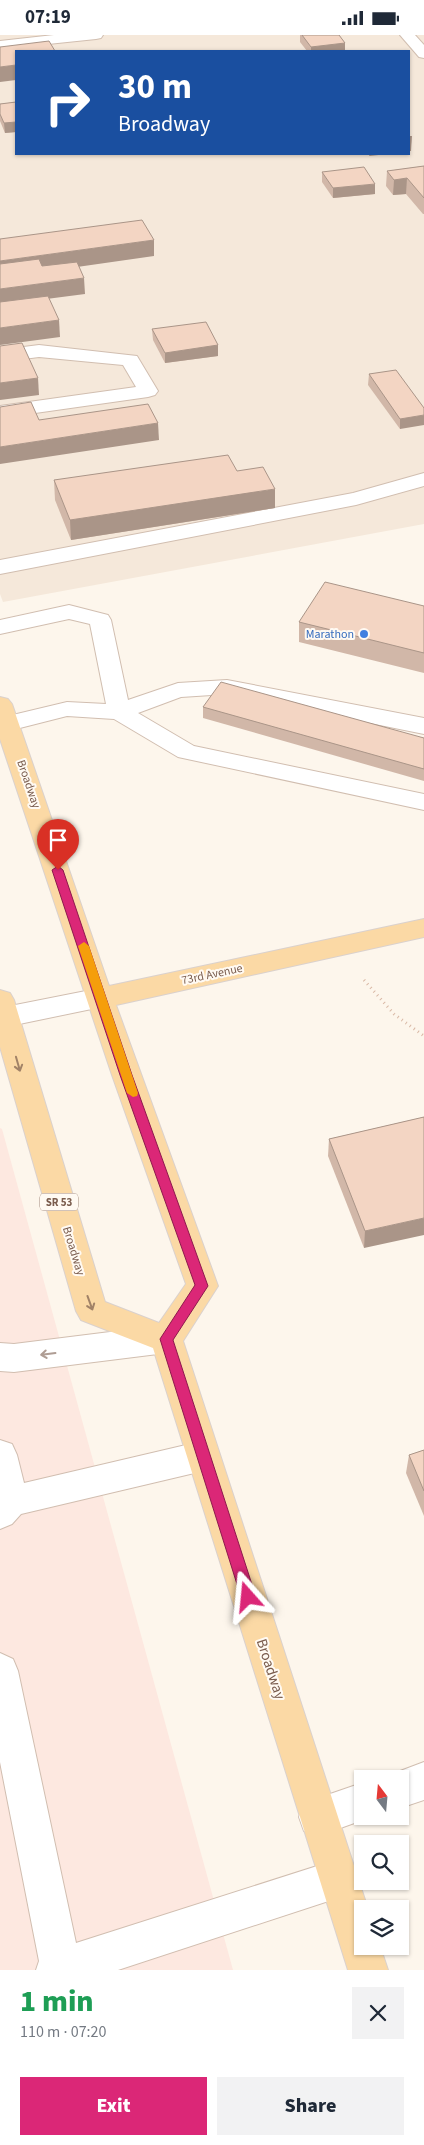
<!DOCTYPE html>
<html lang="en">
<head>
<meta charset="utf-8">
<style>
  body { margin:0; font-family:"Source Sans 3",sans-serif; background:#f2f2f3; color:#1f2937; height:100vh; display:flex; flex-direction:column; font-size:19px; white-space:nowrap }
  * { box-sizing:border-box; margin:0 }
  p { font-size:16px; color:#747a83 }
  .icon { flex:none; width:28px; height:28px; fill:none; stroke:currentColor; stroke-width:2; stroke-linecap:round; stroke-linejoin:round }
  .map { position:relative; height:1935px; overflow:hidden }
  .panel { display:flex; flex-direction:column; background:#fff; flex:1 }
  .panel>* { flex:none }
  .banner { position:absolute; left:15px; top:15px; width:395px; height:105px; border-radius:0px; box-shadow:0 1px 4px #0004; background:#1a4fa0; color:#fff; overflow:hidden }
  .needle { width:32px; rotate:344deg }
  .buttons { position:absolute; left:354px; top:1735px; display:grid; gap:10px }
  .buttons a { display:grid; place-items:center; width:55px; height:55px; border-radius:0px; background:#fff; box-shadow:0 1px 4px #0004; font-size:25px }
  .pin { position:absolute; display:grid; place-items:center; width:42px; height:42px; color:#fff; margin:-51px -21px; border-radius:50% 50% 50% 0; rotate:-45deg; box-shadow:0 0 5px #0007 }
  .pin .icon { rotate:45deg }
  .me { position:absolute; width:55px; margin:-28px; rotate:342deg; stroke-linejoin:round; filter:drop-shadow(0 0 4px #0008) }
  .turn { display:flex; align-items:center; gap:18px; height:105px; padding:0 20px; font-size:22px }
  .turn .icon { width:65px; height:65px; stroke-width:2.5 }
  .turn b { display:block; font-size:35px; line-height:42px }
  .round { display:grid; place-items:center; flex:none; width:52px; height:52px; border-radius:0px; background:#f2f2f3 }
  .overview { display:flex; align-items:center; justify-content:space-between; height:85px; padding:0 20px }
  h1 { font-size:30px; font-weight:800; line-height:38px; color:#1e9e55 }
  .cta { display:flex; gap:10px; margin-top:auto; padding:10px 20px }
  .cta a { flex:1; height:58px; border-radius:0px; background:#db2777; color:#fff; font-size:20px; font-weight:800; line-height:58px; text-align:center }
  .cta a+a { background:#f2f2f3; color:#1f2937 }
  .status { display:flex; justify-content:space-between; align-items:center; height:35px; padding:0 25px; background:#fff; direction:ltr }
  .status svg { height:14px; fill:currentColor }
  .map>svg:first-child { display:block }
</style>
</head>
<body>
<div class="status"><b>07:19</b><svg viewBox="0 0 49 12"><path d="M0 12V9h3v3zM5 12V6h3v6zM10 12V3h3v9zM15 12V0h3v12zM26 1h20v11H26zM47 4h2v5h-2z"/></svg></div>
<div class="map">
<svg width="424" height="1935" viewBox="0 0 424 1935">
  <rect width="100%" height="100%" fill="#fdf6ec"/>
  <!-- residential -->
  <path fill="#f5e8da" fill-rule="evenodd" d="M0 0H424V489L3 567 0 559ZM16 16H409V119H16Z"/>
  <!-- commercial -->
  <polygon fill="#fde8e0" points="0,1093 2,1094 233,1935 0,1935"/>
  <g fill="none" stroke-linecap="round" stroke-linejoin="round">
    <!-- minor casing -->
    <g stroke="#d1beb0" stroke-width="2">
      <g id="minor">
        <polygon points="54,0 103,0 101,3 96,4 0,14 0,6"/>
        <polygon points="400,0 415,0 424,10 424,23 419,22"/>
        <polygon points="39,310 137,321 158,356 155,360 148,362 0,383 0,371 136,352 123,330 39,322 0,327 0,315"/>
        <polygon points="424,438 424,451 356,470 0,539 0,525 353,458"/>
        <polygon points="69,570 108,580 111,585 128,665 178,648 227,645 424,683 424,699 227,659 181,662 138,678 194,711 424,759 424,775 178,722 114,684 67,681 8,696 0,693 0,683 67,667 106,669 90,589 69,584 0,599 0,585"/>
        <polygon points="101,953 111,956 115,963 111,970 0,993 0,973"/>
        <polygon points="166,1290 177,1294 182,1304 177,1314 166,1318 14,1337 0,1336 0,1308 14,1309"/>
        <polygon points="0,1405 12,1409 17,1420 24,1448 203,1406 215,1410 220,1421 215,1432 203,1436 21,1479 12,1489 0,1494"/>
        <polygon points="0,1618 13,1624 18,1636 76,1908 339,1824 353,1830 359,1844 353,1858 118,1935 36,1935 39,1926 0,1727"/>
        <polygon points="424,1727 424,1765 400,1773 400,1744 385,1744 387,1741"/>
        <polygon points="362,1748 362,1781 374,1781 318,1801 304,1796 299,1782 304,1768"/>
      </g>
    </g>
    <!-- major casing -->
    <g stroke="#dad1cd" stroke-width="2">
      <polygon id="major" points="0,662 8,664 12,669 109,951 424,884 424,902 116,970 218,1251 183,1306 368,1874 362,1874 362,1911 380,1911 388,1935 348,1935 153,1313 81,1285 76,1276 0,1012 0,955 10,958 14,965 105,1267 159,1288 186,1249 112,1040 0,704"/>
    </g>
    <!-- path -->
    <polyline stroke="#d9b8a5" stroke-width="3" stroke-dasharray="1 4" stroke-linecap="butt" points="364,945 394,979 424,1001"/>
    <!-- minor -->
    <use href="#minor" fill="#fff" fill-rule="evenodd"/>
    <!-- major -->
    <use href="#major" fill="#fbd9a5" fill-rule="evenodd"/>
  </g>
  <!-- wall -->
  <g fill="#d1b7a8">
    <polygon points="300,0 339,0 345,8 345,16 307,16 300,7"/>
    <polygon points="16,67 16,97 5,98 0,86 0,69"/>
    <polygon points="424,131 424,179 423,179 406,159 393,160 386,151 387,136"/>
    <polygon points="322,137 375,159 333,163 322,147"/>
    <polygon points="152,294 218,310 218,321 165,328 153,305"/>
    <polygon points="369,339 424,373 400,394 368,350"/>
    <polygon points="237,436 275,473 71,505 55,465 54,445"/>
    <polygon points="424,571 424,638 299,607 299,587"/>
    <polygon points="203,672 424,703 424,746 203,683"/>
    <polygon points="424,1082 364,1213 328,1121 329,1104"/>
    <polygon points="424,1415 424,1481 406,1438 409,1420"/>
  </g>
  <!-- shaded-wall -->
  <g fill="#aa9588">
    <polygon points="345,8 345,16 311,16 311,12"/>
    <polygon points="16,30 16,45 0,47 0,32"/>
    <polygon points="16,87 16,97 5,98 4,88"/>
    <polygon points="409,101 412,101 411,116 409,116"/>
    <polygon points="370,119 388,119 369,121"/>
    <polygon points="407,143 406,159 393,160 394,145"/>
    <polygon points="375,149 375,159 333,163 333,153"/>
    <polygon points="154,205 154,221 0,243 0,226"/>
    <polygon points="84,243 85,259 0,270 0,254"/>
    <polygon points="59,285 60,302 0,310 0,293"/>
    <polygon points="218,310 218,321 165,328 165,318"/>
    <polygon points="38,343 39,360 0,365 0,348"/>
    <polygon points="424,380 424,390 400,394 400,384"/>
    <polygon points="158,388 159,405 0,429 0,412"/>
    <polygon points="275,454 275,473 71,505 70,485"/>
    <polygon points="424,1183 424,1200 364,1213 365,1196"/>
  </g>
  <!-- building -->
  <g fill="#f3d5c3" stroke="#aa9588">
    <polygon points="302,0 339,0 345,8 311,12"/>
    <polygon points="49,6 55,16 16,16 16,30 0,32 0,12"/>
    <polygon points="16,67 16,87 4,88 0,79 0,69"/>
    <polygon points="424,131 424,163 407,143 394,145 387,136"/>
    <polygon points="364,132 375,149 333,153 322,137"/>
    <polygon points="142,185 154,205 0,226 0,204"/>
    <polygon points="39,224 42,231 77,227 84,243 0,254 0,229"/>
    <polygon points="48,261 59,285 0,293 0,267"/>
    <polygon points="206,287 218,310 165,318 152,294"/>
    <polygon points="22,308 38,343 0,348 0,311"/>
    <polygon points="396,335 424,373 424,380 400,384 369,339"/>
    <polygon points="31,367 39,385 148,369 158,388 0,412 0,372"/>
    <polygon points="228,420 237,436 263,432 275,454 70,485 54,445"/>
    <polygon points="325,547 424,571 424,618 299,587"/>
    <polygon points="221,647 424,703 424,734 203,672"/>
    <polygon points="424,1082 424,1183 365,1196 329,1104"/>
    <polygon points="424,1415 424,1456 409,1420"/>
  </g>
  <!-- one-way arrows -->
  <defs><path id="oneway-shaft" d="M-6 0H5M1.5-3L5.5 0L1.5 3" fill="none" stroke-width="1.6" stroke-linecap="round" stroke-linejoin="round" transform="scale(1.25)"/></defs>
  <g stroke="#a18267">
    <use href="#oneway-shaft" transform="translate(18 1029) rotate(74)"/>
    <use href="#oneway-shaft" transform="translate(90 1268) rotate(70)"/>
  </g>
  <use stroke="#af9d94" href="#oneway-shaft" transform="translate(48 1319) rotate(173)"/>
  <!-- route -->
  <polygon fill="#db2777" stroke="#8e194d" points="58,831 63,835 132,1040 208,1251 173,1305 256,1562 253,1567 248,1569 243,1567 241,1562 160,1304 195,1250 120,1040 52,835"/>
  <!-- slow -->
  <polygon fill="#f59e0b" points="84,907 89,911 138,1058 137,1061 133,1062 127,1058 78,911"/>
  <!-- markers -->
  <circle fill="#3f7fe0" stroke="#fffaf3" stroke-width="2" cx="364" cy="599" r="5"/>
  <g text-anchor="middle" stroke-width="4" stroke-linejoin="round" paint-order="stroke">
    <!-- shield labels -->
    <rect fill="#fffaf3" stroke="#a28b7f" stroke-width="1" x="40" y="1158.5" width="38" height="17" rx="4"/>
    <g font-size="11" font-weight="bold" fill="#7a5c4d">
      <text x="59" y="1171">SR 53</text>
    </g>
    <!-- shop labels -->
    <g font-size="12" fill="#366cbe" stroke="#fffaf3" text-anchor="end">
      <text x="354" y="603">Marathon</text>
    </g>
    <!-- street labels -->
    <g font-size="12" fill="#7a5c4d" stroke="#fffaf3">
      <text transform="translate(29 749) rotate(71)" y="4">Broadway</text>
      <text transform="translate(212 939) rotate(-12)" y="4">73rd Avenue</text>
      <text transform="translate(74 1216) rotate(73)" y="4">Broadway</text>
    </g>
    <!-- near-street labels -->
    <g font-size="15" fill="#7a5c4d" stroke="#fffaf3">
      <text transform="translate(271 1634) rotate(72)" y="5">Broadway</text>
    </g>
  </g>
</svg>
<div class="buttons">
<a><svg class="needle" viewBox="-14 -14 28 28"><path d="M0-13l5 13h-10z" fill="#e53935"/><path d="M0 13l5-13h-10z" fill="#747a83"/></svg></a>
<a><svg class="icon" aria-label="search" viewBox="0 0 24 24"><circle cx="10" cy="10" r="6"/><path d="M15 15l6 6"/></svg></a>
<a><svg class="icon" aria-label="layers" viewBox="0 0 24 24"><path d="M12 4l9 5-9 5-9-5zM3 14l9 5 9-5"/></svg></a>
</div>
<div class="pin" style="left:58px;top:835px;background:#d93025"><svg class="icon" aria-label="arrive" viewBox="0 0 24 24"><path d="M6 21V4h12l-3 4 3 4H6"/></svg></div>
<svg class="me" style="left:248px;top:1562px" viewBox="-20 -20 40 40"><path d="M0-17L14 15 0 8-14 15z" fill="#db2777" stroke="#fff" stroke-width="4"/></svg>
<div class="banner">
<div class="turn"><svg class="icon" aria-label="right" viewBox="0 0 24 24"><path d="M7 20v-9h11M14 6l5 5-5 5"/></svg><div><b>30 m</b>Broadway</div></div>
</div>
</div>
<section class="panel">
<div class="overview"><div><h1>1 min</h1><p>110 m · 07:20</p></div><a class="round"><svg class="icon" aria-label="close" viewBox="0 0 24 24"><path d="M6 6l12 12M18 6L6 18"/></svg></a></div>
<div class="cta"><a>Exit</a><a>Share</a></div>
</section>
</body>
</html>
